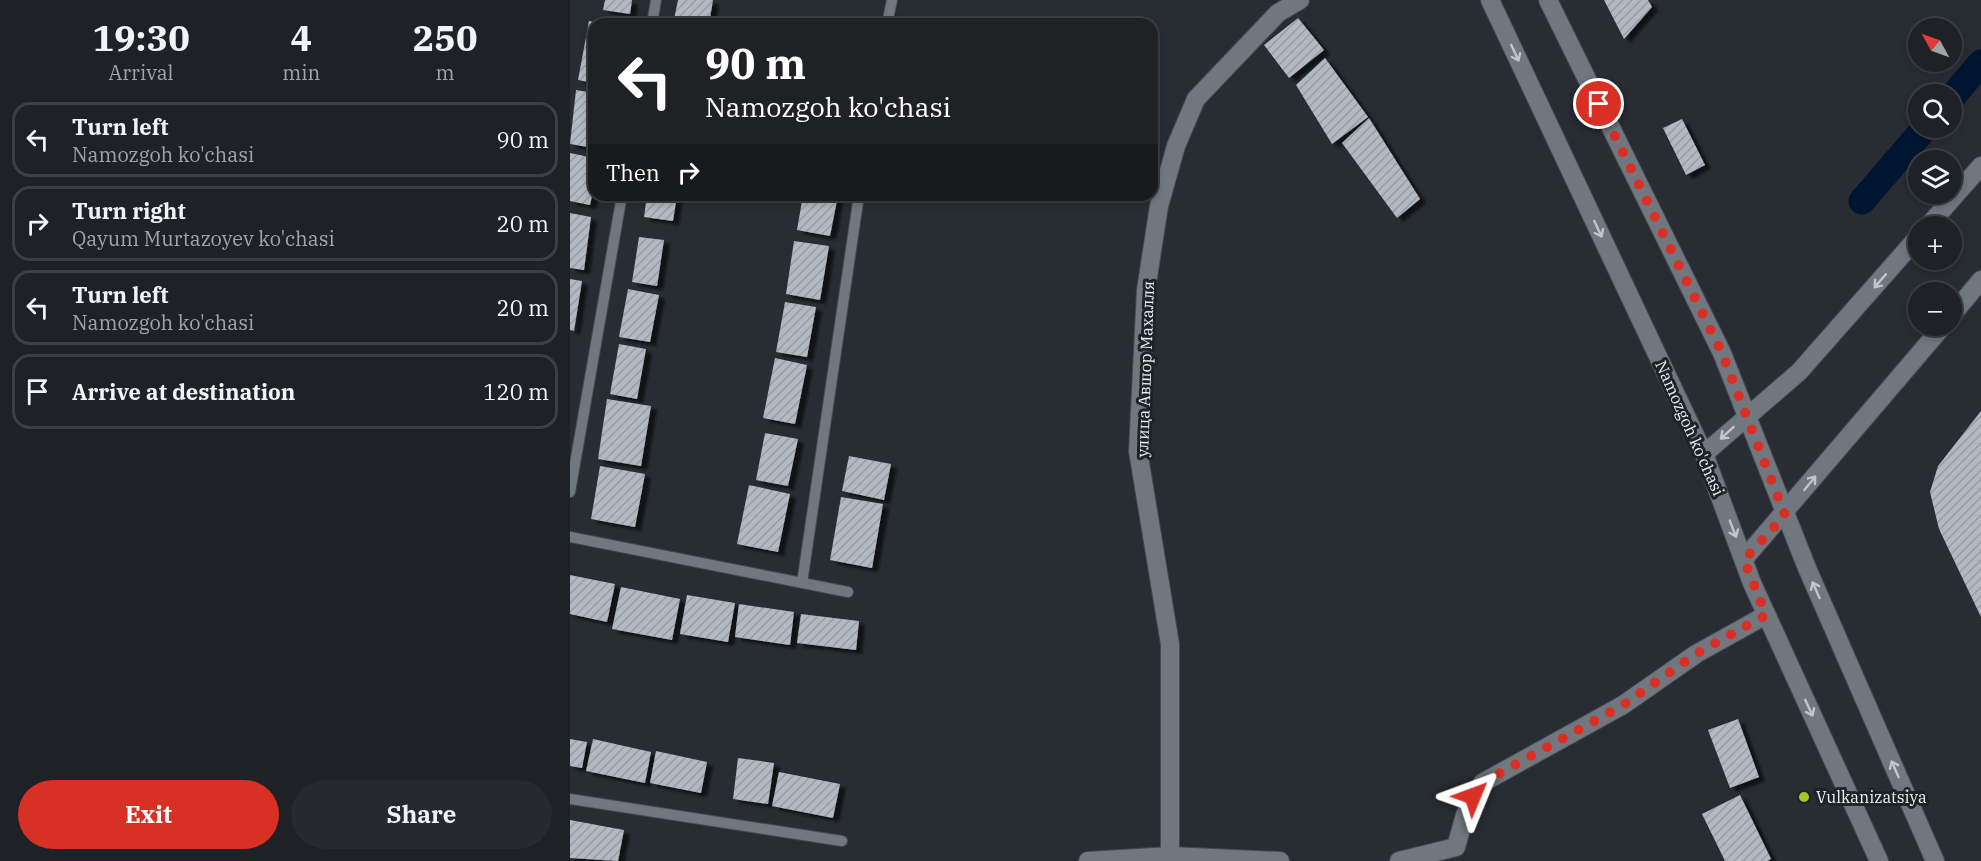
<!DOCTYPE html>
<html lang="en">
<head>
<meta charset="utf-8">
<style>
  body { margin:0; font-family:"IBM Plex Serif",serif; background:#262a2e; color:#f1f3f6; height:100vh; display:flex; flex-direction:column; font-size:22px; white-space:nowrap }
  * { box-sizing:border-box; margin:0 }
  p { font-size:20px; color:#a1a4a7 }
  .icon { flex:none; width:33px; height:33px; fill:none; stroke:currentColor; stroke-width:2; stroke-linecap:round; stroke-linejoin:round }
  .map { position:relative; flex:1; overflow:hidden }
  .details { display:flex; flex-direction:column; background:#1e2226; width:570px }
  .details>* { flex:none }
  .banner { position:absolute; left:18px; top:18px; width:570px; height:183px; border-radius:18px; box-shadow:0 3px 9px #0003,0 0 0 2px #3c3f43; background:#202124; color:#fff; overflow:hidden }
  .needle { width:39px; rotate:310deg }
  .controls { position:absolute; left:1338px; top:18px; display:grid; gap:12px }
  .controls a { display:grid; place-items:center; width:54px; height:54px; border-radius:50%; background:#1e2226; box-shadow:0 3px 9px #0003,0 0 0 2px #3c3f43; font-size:30px }
  .pin { position:absolute; display:grid; place-items:center; width:51px; height:51px; color:#fff; margin:-26px; border:3px solid #fff; border-radius:50%; box-shadow:0 2px 6px #0007 }
  .me { position:absolute; width:66px; margin:-33px; rotate:46deg; stroke-linejoin:round; filter:drop-shadow(0 0 4px #0008) }
  .turn { display:flex; align-items:center; gap:21px; height:126px; padding:0 18px; font-size:27px }
  .turn .icon { width:78px; height:78px; stroke-width:2.5 }
  .turn b { display:block; font-size:42px; line-height:51px }
  .then { display:flex; align-items:center; height:57px; padding:0 18px; background:#0003; gap:12px; font-size:22px }
  .eta { display:flex; justify-content:space-evenly; align-items:center; height:102px; text-align:center }
  .eta b { font-size:36px; font-weight:700; line-height:42px }
  .cta { display:flex; gap:12px; margin-top:auto; padding:12px 18px }
  .cta a { flex:1; height:69px; border-radius:36px; background:#d93025; color:#fff; font-size:24px; font-weight:700; line-height:69px; text-align:center }
  .cta a+a { background:#262a2e; color:#f1f3f6 }
  ul { padding:0; list-style:none }
  li { display:flex; align-items:center; gap:18px; height:75px; margin:0 12px 9px; padding:0 6px; border:3px solid #3c3f43; border-radius:18px }
  li div { flex:1 }
  li b { display:block; font-size:22px }
  li em { font-style:normal }
  main { display:flex; flex:1; min-height:0 }
  .map>svg:first-child { display:block }
</style>
</head>
<body>
<main>
<section class="details">
<div class="eta">
<div><b>19:30</b><p>Arrival</p></div>
<div><b>4</b><p>min</p></div>
<div><b>250</b><p>m</p></div>
</div>
<ul>
<li><svg class="icon" aria-label="left" viewBox="0 0 24 24"><path d="M17 20v-9H6M10 6l-5 5 5 5"/></svg><div><b>Turn left</b><p>Namozgoh ko'chasi</p></div><em>90 m</em></li>
<li><svg class="icon" aria-label="right" viewBox="0 0 24 24"><path d="M7 20v-9h11M14 6l5 5-5 5"/></svg><div><b>Turn right</b><p>Qayum Murtazoyev ko'chasi</p></div><em>20 m</em></li>
<li><svg class="icon" aria-label="left" viewBox="0 0 24 24"><path d="M17 20v-9H6M10 6l-5 5 5 5"/></svg><div><b>Turn left</b><p>Namozgoh ko'chasi</p></div><em>20 m</em></li>
<li><svg class="icon" aria-label="arrive" viewBox="0 0 24 24"><path d="M6 21V4h12l-3 4 3 4H6"/></svg><div><b>Arrive at destination</b></div><em>120 m</em></li>
</ul>
<div class="cta"><a>Exit</a><a>Share</a></div>
</section>
<div class="map">
<svg width="1411" height="861" viewBox="0 0 1411 861">
  <defs>
    <pattern id="building-hatch" width="6" height="6" patternUnits="userSpaceOnUse" patternTransform="scale(1.5)"><rect width="6" height="6" fill="#b3b9c2"/><path d="M-1 1l2-2M0 6l6-6M5 7l2-2" fill="none" stroke="#989da4"/></pattern>
    <filter id="shadow"><feDropShadow dx="6" dy="4" stdDeviation="1.5" flood-color="#0009"/></filter>
  </defs>
  <rect width="100%" height="100%" fill="#282d33"/>
  <g fill="none" stroke-linecap="round" stroke-linejoin="round">
    <!-- canal -->
    <g stroke="#001531" stroke-width="27">
      <polyline points="1382,97 1411,63"/>
      <polyline points="1292,201 1355,128"/>
    </g>
  </g>
  <!-- building -->
  <g fill="url(#building-hatch)" filter="url(#shadow)">
    <polygon points="35,0 62,0 60,14 33,10"/>
    <polygon points="108,0 143,0 139,24 103,24"/>
    <polygon points="1034,0 1078,0 1082,7 1054,39"/>
    <polygon points="262,17 295,22 295,24 261,24"/>
    <polygon points="728,18 754,50 719,78 694,45"/>
    <polygon points="19,21 29,23 24,24 24,83 8,80"/>
    <polygon points="755,58 798,117 762,144 726,85"/>
    <polygon points="6,90 24,93 24,148 0,144"/>
    <polygon points="799,118 850,199 827,218 772,143"/>
    <polygon points="1112,119 1135,165 1116,175 1093,128"/>
    <polygon points="0,153 24,158 24,187 20,205 0,201"/>
    <polygon points="77,195 107,195 103,221 74,217"/>
    <polygon points="233,195 268,195 260,236 227,230"/>
    <polygon points="0,213 21,217 14,270 0,268"/>
    <polygon points="69,237 94,240 87,286 62,282"/>
    <polygon points="224,241 259,246 250,300 216,294"/>
    <polygon points="0,279 12,281 4,331 0,330"/>
    <polygon points="58,289 89,295 80,342 49,337"/>
    <polygon points="215,302 246,307 237,357 206,352"/>
    <polygon points="49,344 76,349 67,399 40,394"/>
    <polygon points="205,358 237,365 225,424 193,418"/>
    <polygon points="37,399 81,406 71,466 28,459"/>
    <polygon points="1411,411 1411,617 1369,529 1360,492 1368,466"/>
    <polygon points="195,433 228,439 218,486 186,480"/>
    <polygon points="279,456 321,464 314,500 272,491"/>
    <polygon points="30,466 75,474 65,527 21,519"/>
    <polygon points="179,485 220,494 208,552 167,544"/>
    <polygon points="271,497 313,504 302,568 260,560"/>
    <polygon points="0,575 45,584 37,622 0,614"/>
    <polygon points="51,587 110,599 102,640 42,629"/>
    <polygon points="117,595 165,603 158,642 110,634"/>
    <polygon points="169,604 224,612 220,645 165,637"/>
    <polygon points="231,614 289,621 286,650 227,643"/>
    <polygon points="1168,719 1189,777 1160,788 1138,730"/>
    <polygon points="0,739 17,742 12,768 0,766"/>
    <polygon points="23,739 81,752 75,783 16,771"/>
    <polygon points="86,751 137,762 131,793 80,783"/>
    <polygon points="168,758 204,763 198,804 163,799"/>
    <polygon points="209,772 270,784 263,818 202,806"/>
    <polygon points="1170,795 1201,859 1197,861 1155,861 1132,814"/>
    <polygon points="0,820 54,830 48,861 0,858"/>
  </g>
  <g fill="none" stroke-linecap="round" stroke-linejoin="round">
    <!-- lane casing -->
    <g stroke="#464a4f" stroke-width="12">
      <g id="lane">
        <polyline points="82,24 86,0"/>
        <polyline points="317,24 322,0"/>
        <polyline points="0,492 52,195"/>
        <polyline points="0,537 278,592"/>
        <polyline points="232,583 289,195"/>
        <polyline points="0,799 272,841"/>
      </g>
    </g>
    <!-- street casing -->
    <g stroke="#464a4f" stroke-width="20">
      <g id="street">
        <polyline points="518,861 600,856 710,861"/>
        <polyline points="600,861 600,644 568,451 576,290 589,206 606,146 626,99 708,13 730,0"/>
        <polyline points="829,861 886,847 895,815 912,783 1053,705 1126,654 1196,615"/>
      </g>
    </g>
    <!-- secondary casing -->
    <g stroke="#464a4f" stroke-width="20">
      <g id="secondary">
        <polyline points="920,0 1134,454 1182,583 1309,861"/>
        <polyline points="978,0 1152,353 1237,568 1365,861"/>
        <polyline points="1358,226 1411,166"/>
        <polyline points="1382,315 1411,280"/>
        <polyline points="1134,454 1229,372 1348,237"/>
        <polyline points="1174,559 1373,326"/>
      </g>
    </g>
    <!-- lane -->
    <use href="#lane" stroke="#71777f" stroke-width="10"/>
    <!-- street -->
    <use href="#street" stroke="#71777f" stroke-width="18"/>
    <!-- secondary -->
    <use href="#secondary" stroke="#71777f" stroke-width="18"/>
  </g>
  <!-- one-way arrows -->
  <defs><path id="oneway-shaft" d="M-6 0H5M1.5-3L5.5 0L1.5 3" fill="none" stroke-width="1.6" stroke-linecap="round" stroke-linejoin="round" transform="scale(1.5)"/></defs>
  <g stroke="#c2c6cc">
    <use href="#oneway-shaft" transform="translate(945 53) rotate(65)"/>
    <use href="#oneway-shaft" transform="translate(1028 229) rotate(65)"/>
    <use href="#oneway-shaft" transform="translate(1310 281) rotate(131)"/>
    <use href="#oneway-shaft" transform="translate(1157 433) rotate(138)"/>
    <use href="#oneway-shaft" transform="translate(1240 483) rotate(-51)"/>
    <use href="#oneway-shaft" transform="translate(1163 529) rotate(69)"/>
    <use href="#oneway-shaft" transform="translate(1246 590) rotate(-114)"/>
    <use href="#oneway-shaft" transform="translate(1239 708) rotate(65)"/>
    <use href="#oneway-shaft" transform="translate(1325 769) rotate(-114)"/>
  </g>
  <g fill="none" stroke-linecap="round" stroke-linejoin="round">
    <!-- route -->
    <polyline stroke="#d93025" stroke-width="10" stroke-dasharray="0 18" points="903,796 912,783 1053,705 1126,654 1196,615 1174,560 1215,515 1152,353 1029,104"/>
  </g>
  <!-- markers -->
  <circle fill="#a5c823" stroke="#1e2329" stroke-width="2" cx="1234" cy="797" r="6"/>
  <g text-anchor="middle" stroke-width="6" stroke-linejoin="round" paint-order="stroke">
    <!-- street labels -->
    <g font-size="16" fill="#edf0f5" stroke="#1e2329">
      <text transform="translate(575 369) rotate(-88)" y="6">улица Авшор Махалля</text>
      <text transform="translate(1120 428) rotate(66)" y="6">Namozgoh ko'chasi</text>
    </g>
    <!-- poi labels -->
    <g font-size="16" fill="#edf0f5" stroke="#1e2329" text-anchor="start">
      <text x="1246" y="803">Vulkanizatsiya</text>
    </g>
  </g>
</svg>
<div class="controls">
<a><svg class="needle" viewBox="-14 -14 28 28"><path d="M0-13l5 13h-10z" fill="#e53935"/><path d="M0 13l5-13h-10z" fill="#a1a4a7"/></svg></a>
<a><svg class="icon" aria-label="search" viewBox="0 0 24 24"><circle cx="10" cy="10" r="6"/><path d="M15 15l6 6"/></svg></a>
<a><svg class="icon" aria-label="layers" viewBox="0 0 24 24"><path d="M12 4l9 5-9 5-9-5zM3 14l9 5 9-5"/></svg></a>
<a>+</a>
<a>−</a>
</div>
<div class="pin" style="left:1029px;top:104px;background:#d93025"><svg class="icon" aria-label="arrive" viewBox="0 0 24 24"><path d="M6 21V4h12l-3 4 3 4H6"/></svg></div>
<svg class="me" style="left:903px;top:796px" viewBox="-20 -20 40 40"><path d="M0-17L14 15 0 8-14 15z" fill="#d93025" stroke="#fff" stroke-width="4"/></svg>
<div class="banner">
<div class="turn"><svg class="icon" aria-label="left" viewBox="0 0 24 24"><path d="M17 20v-9H6M10 6l-5 5 5 5"/></svg><div><b>90 m</b>Namozgoh ko'chasi</div></div>
<div class="then">Then<svg class="icon" aria-label="right" viewBox="0 0 24 24"><path d="M7 20v-9h11M14 6l5 5-5 5"/></svg></div>
</div>
</div>
</main>
</body>
</html>
